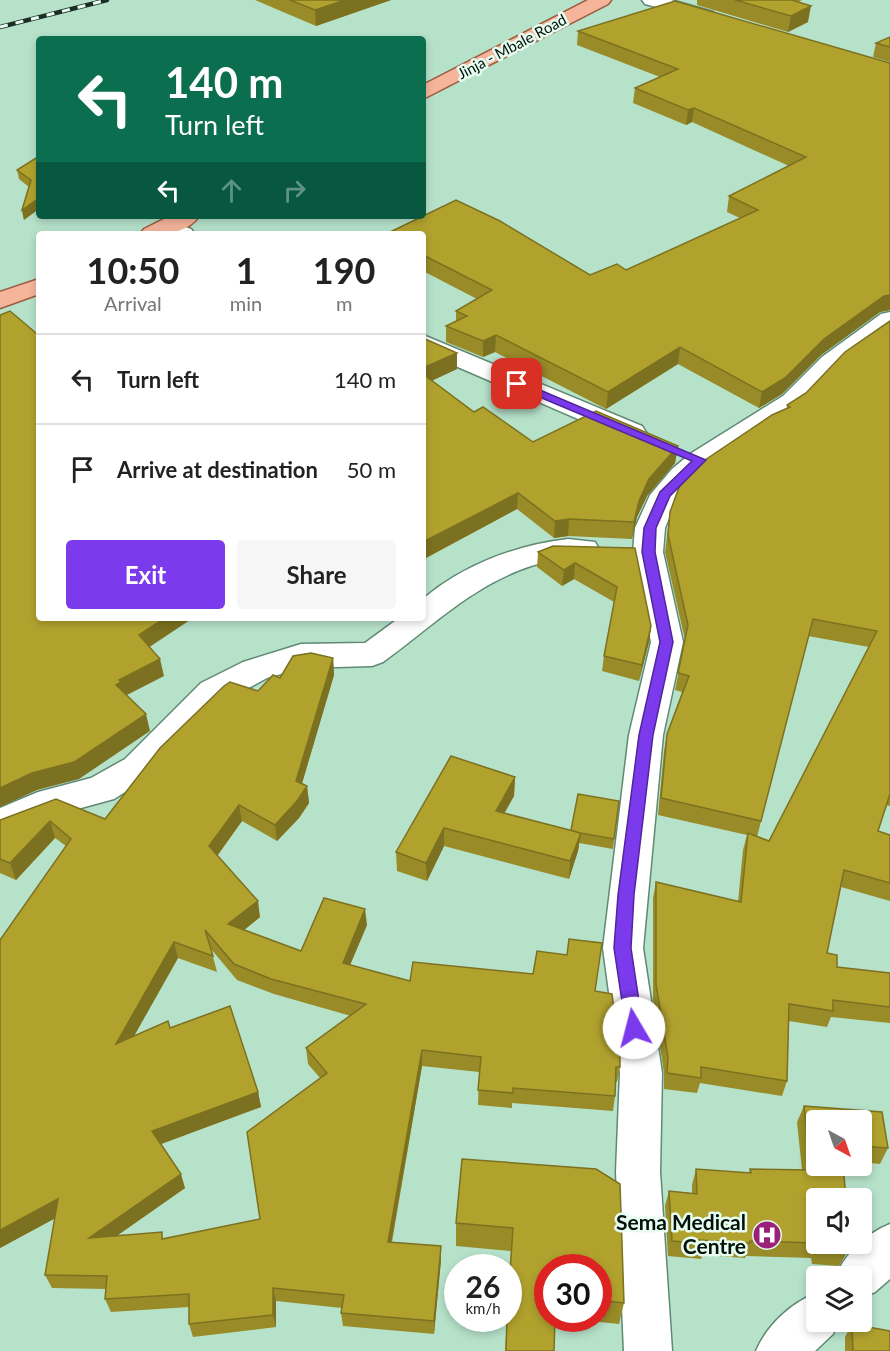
<!DOCTYPE html>
<html lang="en">
<head>
<meta charset="utf-8">
<style>
  body { margin:0; font-family:Lato,sans-serif; background:#f6f6f6; color:#222; height:100vh; display:flex; flex-direction:column; font-size:22px; white-space:nowrap }
  * { box-sizing:border-box; margin:0 }
  p { font-size:20px; color:#767676 }
  .icon { flex:none; width:33px; height:33px; fill:none; stroke:currentColor; stroke-width:2; stroke-linecap:round; stroke-linejoin:round }
  .map { position:relative; flex:1; overflow:hidden }
  .side { position:absolute; left:36px; top:231px; width:390px; height:390px; display:flex; flex-direction:column; background:#fff; border-radius:6px; box-shadow:0 3px 9px #0003 }
  .side>* { flex:none }
  .top-card { position:absolute; left:36px; top:36px; width:390px; height:183px; border-radius:6px; box-shadow:0 3px 9px #0003; background:#0b6e4f; color:#fff; overflow:hidden }
  .needle { width:39px; rotate:140deg }
  .buttons { position:absolute; left:806px; top:1110px; display:grid; gap:12px }
  .buttons a { display:grid; place-items:center; width:66px; height:66px; border-radius:6px; background:#fff; box-shadow:0 3px 9px #0003; font-size:30px }
  .speed { position:absolute; left:444px; top:1254px; display:flex; gap:12px; font-size:30px; font-weight:700; text-align:center }
  .speed>* { display:grid; place-content:center; width:78px; height:78px; border-radius:50%; background:#fff; box-shadow:0 3px 9px #0003; line-height:1 }
  .speed small { font-size:15px; font-weight:400 }
  .speed .limit { border:9px solid #d22; background:#fff; color:#111 }
  .pin { position:absolute; display:grid; place-items:center; width:51px; height:51px; color:#fff; margin:-26px; border-radius:12px; box-shadow:0 3px 9px #0006 }
  .me { position:absolute; width:66px; margin:-33px; rotate:352deg; stroke-linejoin:round; filter:drop-shadow(0 0 4px #0008) }
  .turn { display:flex; align-items:center; gap:21px; height:126px; padding:0 30px; font-size:27px }
  .turn .icon { width:78px; height:78px; stroke-width:2.5 }
  .turn b { display:block; font-size:42px; line-height:51px }
  .lanes { display:flex; align-items:center; height:57px; padding:0 30px; background:#0003; justify-content:center; gap:30px; direction:ltr }
  .lanes .off { opacity:.35 }
  .eta { display:flex; justify-content:space-evenly; align-items:center; height:102px; text-align:center }
  .eta b { font-size:36px; font-weight:700; line-height:42px }
  .action { display:flex; gap:12px; margin-top:auto; padding:12px 30px }
  .action a { flex:1; height:69px; border-radius:6px; background:#7c3aed; color:#fff; font-size:24px; font-weight:700; line-height:69px; text-align:center }
  .action a+a { background:#f6f6f6; color:#222 }
  ul { padding:0; list-style:none }
  li { display:flex; align-items:center; gap:18px; height:90px; padding:0 30px; border-top:2px solid #e0e0e0 }
  li div { flex:1 }
  li b { display:block; font-size:22px }
  li em { font-style:normal }
  .map>svg:first-child { display:block }
</style>
</head>
<body>
<div class="map">
<svg width="890" height="1351" viewBox="0 0 890 1351">
  <rect width="100%" height="100%" fill="#b6e2ca"/>
  <g fill="none" stroke-linecap="round" stroke-linejoin="round">
    <!-- minor casing -->
    <g stroke="#608974" stroke-width="3">
      <g id="minor">
        <polygon points="642,0 671,0 713,12 716,16 707,21 645,4"/>
        <polygon points="167,220 191,229 195,234 159,232 156,227 159,222"/>
        <polygon points="890,312 890,331 840,367 801,408 710,466 692,481 677,498 665,528 663,552 683,642 663,735 643,948 662,1073 660,1172 672,1351 624,1351 616,1172 620,1073 603,948 629,735 651,642 633,552 635,528 650,495 672,469 690,454 783,396 822,357 881,314"/>
        <polygon points="423,335 642,426 646,432 642,438 632,440 622,438 423,352"/>
        <path d="M568 539 595 542 599 549 595 556C574 562 552 559 531 566 473 585 431 627 383 662L372 666 302 668 267 678 225 701 149 777 114 799 59 814 0 837V808L38 792 91 778 125 759 201 683 243 662 301 644 365 643 399 618H423V599C463 565 516 545 568 539Z"/>
        <path d="M890 1224V1279L875 1292 861 1298V1276H836C846 1252 866 1234 890 1224Z"/>
        <path d="M816 1293V1322H838L833 1334 815 1351H756C767 1325 790 1304 816 1293Z"/>
      </g>
    </g>
    <!-- primary casing -->
    <g stroke="#9c5b3d" stroke-width="3">
      <g id="primary">
        <polygon points="588,0 611,0 608,4 423,99 423,85"/>
        <path d="M170 216H199C187 235 160 234 140 234L144 229Z"/>
        <polygon points="39,279 39,294 0,308 0,292"/>
      </g>
    </g>
    <!-- minor -->
    <use href="#minor" fill="#fff" fill-rule="evenodd"/>
    <!-- primary -->
    <use href="#primary" fill="#f5b59b" fill-rule="evenodd"/>
    <!-- rail casing -->
    <g stroke="#1c2e24" stroke-width="4.5">
      <polyline id="rail" points="0,27 107,0"/>
    </g>
    <!-- rail -->
    <use href="#rail" stroke="#e7fdf1" stroke-width="3" stroke-dasharray="8" stroke-linecap="butt"/>
  </g>
  <!-- wall -->
  <g fill="#988b28" fill-rule="evenodd">
    <polygon points="255,0 391,0 316,26"/>
    <polygon points="697,0 802,0 798,2 808,22 788,32 697,5"/>
    <polygon points="578,31 890,63 890,310 880,312 821,355 782,394 759,408 678,364 606,409 495,352 483,357 446,342 446,326 456,322 456,311 477,299 423,271 423,234 590,275 626,270 740,218 727,212 729,196 789,166 692,122 686,125 633,103 635,88 660,77 577,45"/>
    <polygon points="890,37 890,62 873,57 876,43"/>
    <polygon points="39,156 24,220 22,210 29,187 19,179 17,170"/>
    <path d="M890 321V806L886 805 878 831 890 835V901L841 887 827 953 837 967 890 973V1023L831 1017 827 1027 789 1021 787 1081 782 1096 700 1083 697 1093 664 1089V1073L653 1000V898L656 882 738 902 743 850 747 835 658 815 664 751 667 734 682 692 675 690 685 640 665 552 670 512 787 408V405L806 393ZM808 636 869 647 769 841 757 837Z"/>
    <polygon points="423,338 457,353 457,369 432,380 474,412 533,442 678,446 675,463 647,496 637,517 632,539 568,536 554,538 517,509 424,559"/>
    <polygon points="635,548 651,626 649,642 639,681 602,671 604,656 614,602 574,579 562,586 537,567 538,552"/>
    <path d="M333 658 334 675 302 783 307 786 309 803 299 818 277 841 242 821 217 856 260 917 244 930 301 951 367 925 350 965 410 981 595 991 620 1067 617 1082H616L615 1096 613 1111 512 1103V1108L478 1105 479 1072 422 1066 392 1242 441 1260 434 1334 343 1326 341 1313 342 1308 276 1301V1327L193 1337 189 1324V1307L111 1312 105 1299 106 1289 52 1288 45 1275 55 1218 0 1248V940L66 846 55 838 16 880 0 873V820L105 819 258 691 280 678ZM211 949 237 980 274 994 351 1016 306 1048 308 1064 320 1078 260 1219 165 1239 118 1235 185 1188 160 1144 261 1107 258 1092 170 1028 134 1036 178 958 217 972Z"/>
    <polygon points="515,777 514,796 504,813 571,830 619,801 613,849 579,843 578,851 569,879 444,846 427,881 397,871 396,852"/>
    <polygon points="804,1106 882,1112 888,1148 880,1164 861,1162 861,1120 816,1120 816,1166 843,1166 846,1198 816,1198 816,1244 851,1244 839,1266 812,1264 811,1258 746,1256 745,1258 703,1255 701,1259 668,1256 665,1206 669,1191 692,1193 692,1185 696,1169 749,1173 750,1169 802,1170 797,1122"/>
    <polygon points="462,1159 596,1169 620,1184 624,1303 619,1324 560,1318 598,1318 598,1268 548,1268 548,1318 555,1318 554,1351 505,1351 507,1318 508,1318 508,1289 511,1251 456,1246 456,1223"/>
    <polygon points="852,1324 890,1351 845,1351 845,1337"/>
  </g>
  <!-- shaded-wall -->
  <g fill="#7c7120">
    <polygon points="345,0 391,0 316,26 315,10"/>
    <polygon points="811,6 808,22 788,32 791,16"/>
    <polygon points="694,108 692,122 686,125 688,110"/>
    <polygon points="39,198 39,209 24,220 22,210"/>
    <polygon points="890,295 890,310 880,312 821,355 782,394 759,408 762,392 824,339 884,296"/>
    <polygon points="496,335 495,352 483,357 483,341"/>
    <polygon points="680,347 678,364 606,409 608,392"/>
    <polygon points="457,353 457,369 423,385 423,368"/>
    <polygon points="678,446 675,463 647,496 637,517 632,539 634,522 639,501 649,479"/>
    <polygon points="518,493 517,509 424,559 423,542"/>
    <polygon points="569,519 568,536 554,538 555,521"/>
    <polygon points="575,563 574,579 562,586 564,570"/>
    <polygon points="165,618 193,618 142,652 139,635"/>
    <polygon points="651,626 649,642 639,681 642,665"/>
    <polygon points="333,658 334,675 298,797 296,781"/>
    <polygon points="160,659 164,676 125,696 116,685 119,680"/>
    <polygon points="146,714 150,731 79,779 37,790 0,807 0,788"/>
    <polygon points="515,777 514,796 495,830 496,811"/>
    <polygon points="307,786 309,803 299,818 277,841 275,825"/>
    <polygon points="239,805 242,821 212,863 209,846"/>
    <polygon points="50,821 55,838 16,880 10,863"/>
    <polygon points="444,828 444,846 427,881 426,863"/>
    <polygon points="581,833 578,851 569,879 570,861"/>
    <polygon points="258,901 260,917 232,940 228,924"/>
    <polygon points="365,909 367,925 344,979 343,963"/>
    <polygon points="174,942 178,958 121,1059 116,1044"/>
    <polygon points="422,1050 422,1066 389,1255 388,1242"/>
    <polygon points="258,1092 261,1107 156,1146 152,1131"/>
    <polygon points="181,1174 185,1188 95,1251 89,1238"/>
    <polygon points="58,1199 65,1213 0,1248 0,1230"/>
    <polygon points="851,1244 844,1257 839,1266 846,1251"/>
    <polygon points="441,1246 441,1260 434,1334 434,1321"/>
    <polygon points="273,1288 276,1301 276,1327 273,1315"/>
  </g>
  <!-- building -->
  <g fill="#b1a22e" stroke="#7c7120" stroke-width="1.5" fill-rule="evenodd">
    <polygon points="290,0 345,0 315,10"/>
    <polygon points="735,0 792,0 811,6 791,16"/>
    <polygon points="675,1 890,63 890,295 884,296 824,339 785,378 762,392 680,347 608,392 496,335 483,341 446,326 467,316 456,311 492,290 423,255 423,234 386,234 456,200 500,221 590,275 617,264 626,270 758,210 729,196 806,157 694,108 688,110 635,88 678,69 578,31"/>
    <polygon points="890,37 890,47 876,43"/>
    <polygon points="39,156 39,198 22,210 31,180 17,170"/>
    <polygon points="10,311 36,333 39,332 39,618 165,618 139,635 160,659 119,680 121,682 116,685 146,714 74,762 32,773 0,788 0,315"/>
    <polygon points="890,321 890,794 878,831 890,835 890,883 844,870 827,953 837,955 837,967 890,973 890,1007 833,1000 833,1011 789,1004 787,1081 701,1067 701,1078 667,1073 668,1057 656,984 656,882 741,902 748,833 769,841 877,631 813,619 761,821 661,798 667,734 689,676 678,673 688,625 668,535 670,512 681,482 696,466 772,415 790,407 787,405 806,393 845,352"/>
    <polygon points="423,338 457,353 423,368"/>
    <polygon points="423,374 474,412 483,407 533,442 596,411 678,446 649,479 639,501 634,522 569,519 555,521 518,493 423,542"/>
    <polygon points="553,546 635,548 651,626 642,665 604,656 617,587 575,563 564,570 538,552"/>
    <path d="M311 653 333 658 296 781 307 786 297 801 275 825 239 805 209 846 258 901 228 924 301 951 324 898 365 909 343 963 410 981 413 962 533 974 537 951 567 955 569 939 602 943 595 991 612 994 620 1058V1067H616L615 1096 513 1088V1093L478 1090 481 1057 422 1050 388 1242 441 1246 434 1321 341 1313 344 1295 273 1288V1315L189 1324V1294L105 1299 107 1276 45 1275 58 1199 0 1230V940L71 839 50 821 10 863 0 859V820L56 799 105 819 160 748 224 686 230 682 258 691 273 675 280 678 293 656ZM205 930 234 964 271 979 366 1004 306 1048 327 1073 247 1132 260 1219 162 1239V1232L89 1238 181 1174 152 1131 258 1092 230 1006 170 1028 168 1021 116 1044 174 942 213 956Z"/>
    <polygon points="451,756 515,777 496,811 581,833 570,861 444,828 426,863 396,852"/>
    <polygon points="578,794 619,801 614,839 580,833 571,830"/>
    <polygon points="804,1106 882,1112 888,1148 861,1146 861,1120 816,1120 816,1166 843,1166 846,1198 816,1198 816,1243 750,1241 750,1243 698,1240 706,1244 672,1241 669,1191 697,1194 696,1169 751,1173 750,1169 811,1170"/>
    <polygon points="462,1159 596,1169 620,1184 624,1303 598,1300 598,1268 548,1268 548,1318 555,1318 554,1351 506,1351 507,1318 508,1318 508,1300 513,1228 456,1223"/>
    <polygon points="818,1244 851,1244 846,1251 819,1249"/>
    <polygon points="852,1324 890,1331 890,1351 853,1351"/>
  </g>
  <!-- route -->
  <polygon fill="#7c3aed" stroke="#51269a" stroke-width="1.5" points="513,382 521,382 706,460 670,496 656,528 655,552 673,642 653,735 634,895 631,948 643,1028 640,1033 634,1036 628,1033 626,1028 614,948 618,895 639,735 660,642 642,552 644,528 660,492 692,461 513,386"/>
  <!-- icons -->
  <defs>
    <g id="hospital-disc" transform="scale(1.5)"><circle r="9.5" fill="#9a2179" stroke="#e7fdf1"/><path d="M-5-5h3v3.5h4V-5h3V5h-3V1.5h-4V5h-3Z" fill="#fff"/></g>
  </defs>
  <g fill-rule="evenodd">
    <use href="#hospital-disc" x="767" y="1235"/>
  </g>
  <g text-anchor="middle" stroke-width="5" stroke-linejoin="round" paint-order="stroke">
    <!-- far-street labels -->
    <g font-size="15" fill="#031109" stroke="#e7fdf1">
      <text transform="translate(512 47) rotate(-28)" y="5">Jinja - Mbale Road</text>
    </g>
    <!-- near-poi labels -->
    <g font-size="21" font-weight="bold" fill="#031109" stroke="#e7fdf1" text-anchor="end">
      <text x="746" y="1230">Sema Medical<tspan x="746" dy="24">Centre</tspan></text>
    </g>
  </g>
</svg>
<div class="buttons">
<a><svg class="needle" viewBox="-14 -14 28 28"><path d="M0-13l5 13h-10z" fill="#e53935"/><path d="M0 13l5-13h-10z" fill="#767676"/></svg></a>
<a><svg class="icon" aria-label="sound" viewBox="0 0 24 24"><path d="M4 9h4l5-4v14l-5-4H4zM17 9q2 3 0 6"/></svg></a>
<a><svg class="icon" aria-label="layers" viewBox="0 0 24 24"><path d="M12 4l9 5-9 5-9-5zM3 14l9 5 9-5"/></svg></a>
</div>
<div class="speed"><div>26<small>km/h</small></div><div class="limit">30</div></div>
<div class="pin" style="left:517px;top:384px;background:#d93025"><svg class="icon" aria-label="arrive" viewBox="0 0 24 24"><path d="M6 21V4h12l-3 4 3 4H6"/></svg></div>
<svg class="me" style="left:634px;top:1028px" viewBox="-20 -20 40 40"><circle r="19" fill="#fff"/><path d="M0-13L10 11 0 6-10 11z" fill="#7c3aed"/></svg>
<div class="top-card">
<div class="turn"><svg class="icon" aria-label="left" viewBox="0 0 24 24"><path d="M17 20v-9H6M10 6l-5 5 5 5"/></svg><div><b>140 m</b>Turn left</div></div>
<div class="lanes"><svg class="icon" aria-label="left" viewBox="0 0 24 24"><path d="M17 20v-9H6M10 6l-5 5 5 5"/></svg><svg class="icon off" aria-label="ahead" viewBox="0 0 24 24"><path d="M12 20V5M6 11l6-6 6 6"/></svg><svg class="icon off" aria-label="right" viewBox="0 0 24 24"><path d="M7 20v-9h11M14 6l5 5-5 5"/></svg></div>
</div>
<section class="side">
<div class="eta">
<div><b>10:50</b><p>Arrival</p></div>
<div><b>1</b><p>min</p></div>
<div><b>190</b><p>m</p></div>
</div>
<ul>
<li><svg class="icon" aria-label="left" viewBox="0 0 24 24"><path d="M17 20v-9H6M10 6l-5 5 5 5"/></svg><div><b>Turn left</b></div><em>140 m</em></li>
<li><svg class="icon" aria-label="arrive" viewBox="0 0 24 24"><path d="M6 21V4h12l-3 4 3 4H6"/></svg><div><b>Arrive at destination</b></div><em>50 m</em></li>
</ul>
<div class="action"><a>Exit</a><a>Share</a></div>
</section>
</div>
</body>
</html>
